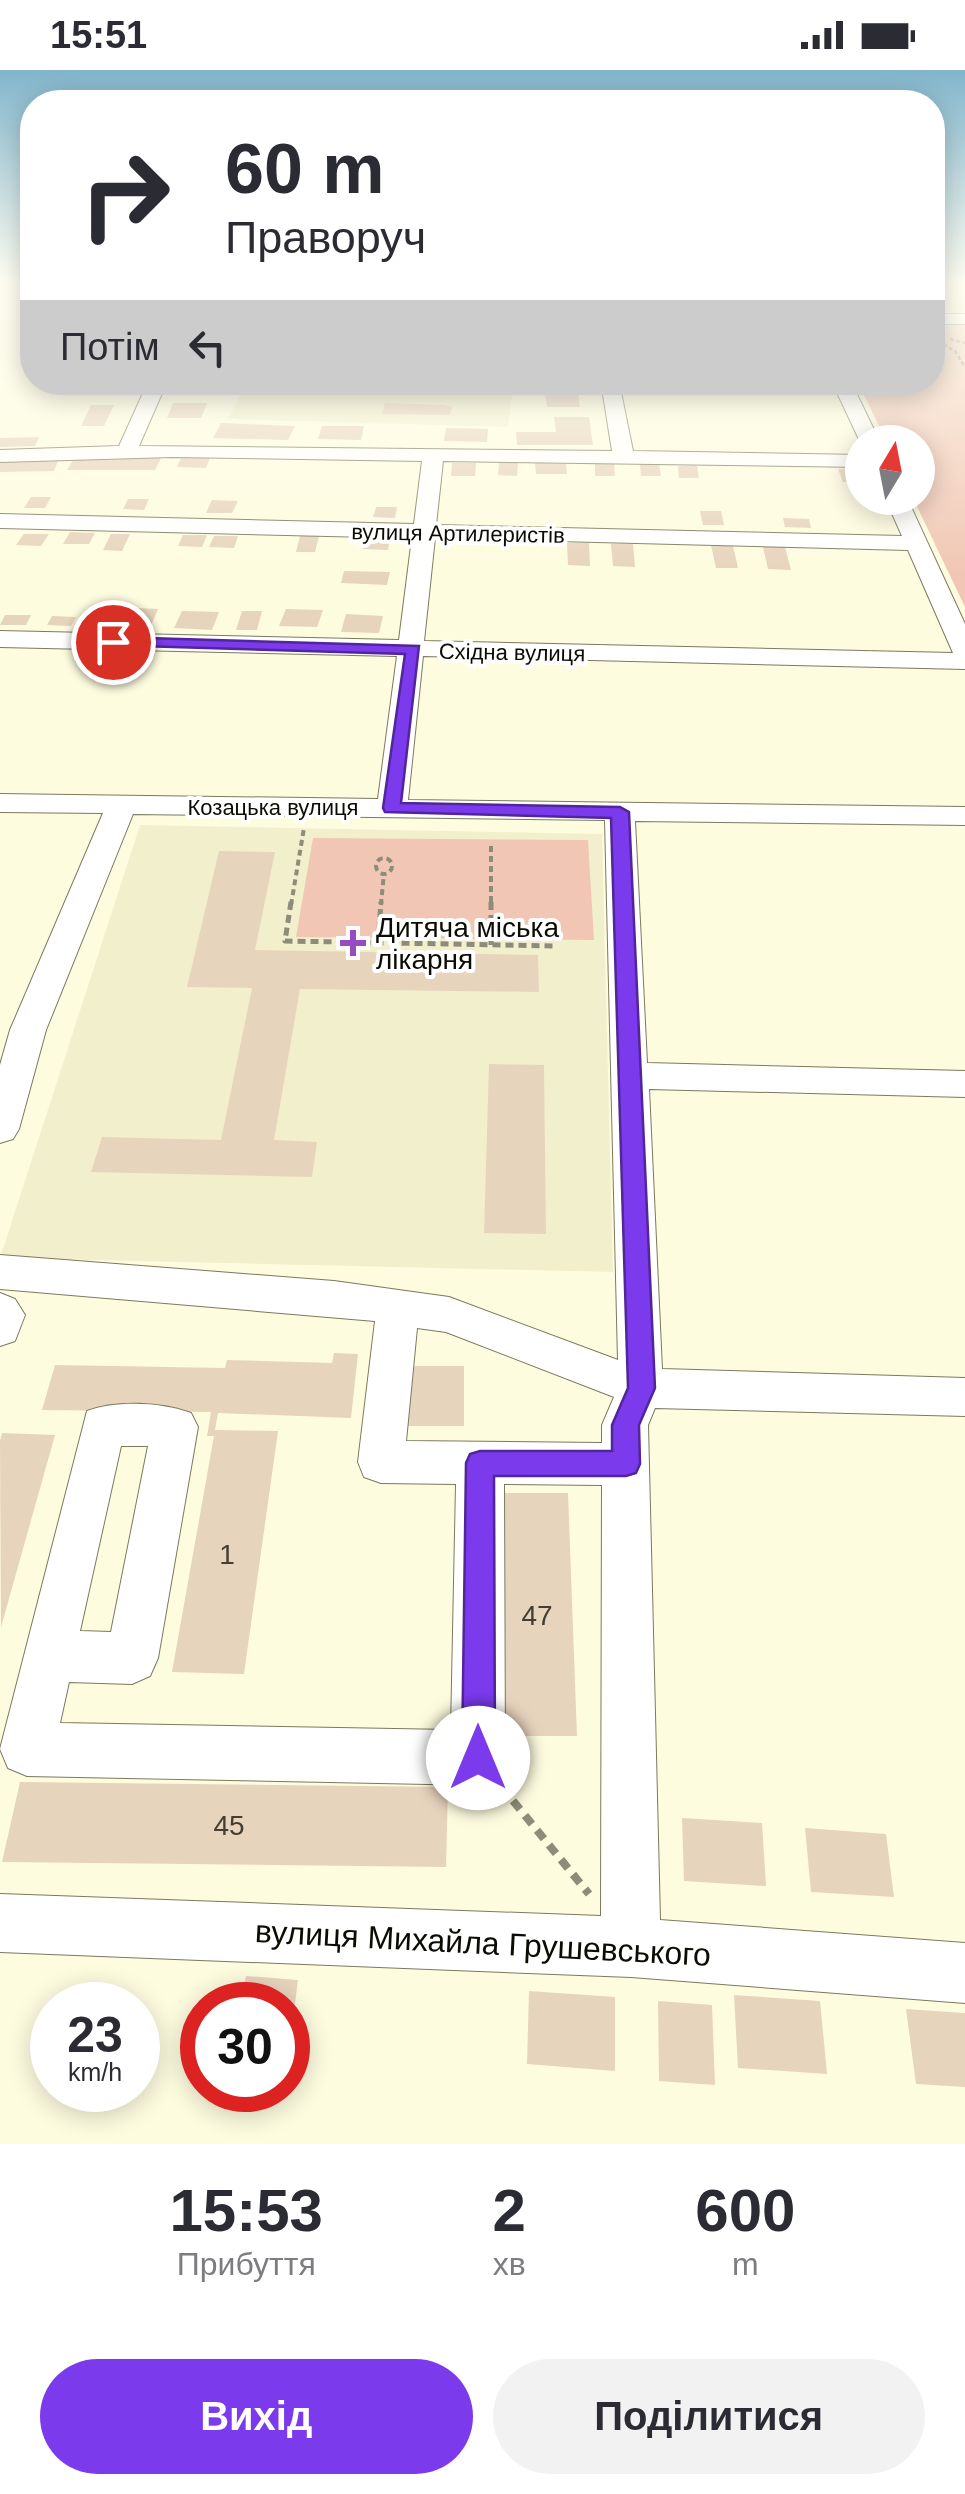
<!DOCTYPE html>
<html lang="uk">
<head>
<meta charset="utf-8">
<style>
  body { margin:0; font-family:Helvetica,sans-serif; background:#f2f2f3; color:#2b2b33; height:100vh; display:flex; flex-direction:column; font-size:38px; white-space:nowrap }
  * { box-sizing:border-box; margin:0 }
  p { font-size:32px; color:#7c7c81 }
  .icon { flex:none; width:55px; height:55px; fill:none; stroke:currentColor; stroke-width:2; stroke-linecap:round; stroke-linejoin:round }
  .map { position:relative; height:2074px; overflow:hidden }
  .drawer { display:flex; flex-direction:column; background:#fff; flex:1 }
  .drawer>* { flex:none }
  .hud { position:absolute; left:20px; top:20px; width:925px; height:305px; border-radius:40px; box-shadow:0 5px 25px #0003; background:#fff; color:#2b2b33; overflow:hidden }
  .needle { width:65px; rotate:10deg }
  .controls { position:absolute; left:845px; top:355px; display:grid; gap:20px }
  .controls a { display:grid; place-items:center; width:90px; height:90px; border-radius:50%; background:#fff; box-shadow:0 5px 25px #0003; font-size:50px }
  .speed { position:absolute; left:30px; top:1912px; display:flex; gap:20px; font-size:50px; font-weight:700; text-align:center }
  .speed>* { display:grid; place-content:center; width:130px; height:130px; border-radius:50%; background:#fff; box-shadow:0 5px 25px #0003; line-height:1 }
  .speed small { font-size:25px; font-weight:400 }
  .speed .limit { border:15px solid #d22; background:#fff; color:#111 }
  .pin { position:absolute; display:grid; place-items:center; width:85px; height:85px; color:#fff; margin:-42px; border:5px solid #fff; border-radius:50%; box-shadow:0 2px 10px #0007 }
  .me { position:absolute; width:110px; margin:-55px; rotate:0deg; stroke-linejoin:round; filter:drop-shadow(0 0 8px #0008) }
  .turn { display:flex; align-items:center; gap:35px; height:210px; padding:0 40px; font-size:45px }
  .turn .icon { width:130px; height:130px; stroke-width:2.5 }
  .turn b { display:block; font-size:70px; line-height:85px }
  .then { display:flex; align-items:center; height:95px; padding:0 40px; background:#0003; gap:20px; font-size:38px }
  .eta { display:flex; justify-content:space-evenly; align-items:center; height:170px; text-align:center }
  .eta b { font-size:60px; font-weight:700; line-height:70px }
  .primary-button { display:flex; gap:20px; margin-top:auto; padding:20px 40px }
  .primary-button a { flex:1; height:115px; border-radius:60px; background:#7c3aed; color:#fff; font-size:40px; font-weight:700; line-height:115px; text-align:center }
  .primary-button a+a { background:#f2f2f3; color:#2b2b33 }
  .status { display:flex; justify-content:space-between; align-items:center; height:70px; padding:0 50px; background:#fff; direction:ltr }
  .status svg { height:28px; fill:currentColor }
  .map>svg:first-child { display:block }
</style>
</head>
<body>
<div class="status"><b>15:51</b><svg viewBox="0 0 49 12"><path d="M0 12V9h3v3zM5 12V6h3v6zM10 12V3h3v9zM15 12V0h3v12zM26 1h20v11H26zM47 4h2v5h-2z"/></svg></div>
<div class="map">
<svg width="965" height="2074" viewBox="0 0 965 2074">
  <rect width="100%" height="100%" fill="#fefcdf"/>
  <!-- built -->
  <g fill="#f2f0cc">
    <polygon points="932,214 965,214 965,244 933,243"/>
    <polygon points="275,312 482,312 482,319 513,319 508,357 228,349 246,315"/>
    <polygon points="140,755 602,764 613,1202 0,1188"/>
  </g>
  <!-- green -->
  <g fill="#f1c6b4">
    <polygon points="933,253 965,253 965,537 913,428 918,428 918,372 887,372 858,313 932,312"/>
    <polygon points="313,768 588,770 594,870 296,867"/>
  </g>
  <!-- building -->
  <g fill="#e7d4bd">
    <polygon points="95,312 126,312 120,323 89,323"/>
    <polygon points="183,312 216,312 212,324 178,325"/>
    <polygon points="688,312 725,312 727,319 689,318"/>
    <polygon points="578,322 580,337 547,337 545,323"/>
    <polygon points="173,333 207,333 201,348 167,348"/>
    <polygon points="385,333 444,335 452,337 450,345 382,344"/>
    <polygon points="91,335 114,335 104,356 81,356"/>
    <polygon points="554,347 589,347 593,375 517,375 516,362 556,362"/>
    <polygon points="221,353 295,356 288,370 213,368"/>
    <polygon points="322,356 364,356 361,370 318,369"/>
    <polygon points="446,358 488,359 487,372 444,371"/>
    <polygon points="39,367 35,376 0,377 0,368"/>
    <polygon points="75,387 161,388 155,400 67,400"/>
    <polygon points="181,388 210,388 206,398 177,397"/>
    <polygon points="58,391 54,401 0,402 0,392"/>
    <polygon points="452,393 476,393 475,406 451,406"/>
    <polygon points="499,393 518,393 517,406 498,405"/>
    <polygon points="535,393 566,394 567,404 536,404"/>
    <polygon points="595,394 614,394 615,406 595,406"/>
    <polygon points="640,394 659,394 661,406 641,406"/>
    <polygon points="678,396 697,396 699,408 679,408"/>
    <polygon points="838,399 858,399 862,412 843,412"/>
    <polygon points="31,427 51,427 45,438 24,438"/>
    <polygon points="128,429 149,429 144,440 123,439"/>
    <polygon points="212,430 238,431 232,443 206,443"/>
    <polygon points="376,437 397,437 395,448 373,447"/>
    <polygon points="700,441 721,441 724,455 703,455"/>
    <polygon points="783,448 809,449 811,458 785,457"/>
    <polygon points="70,462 95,463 89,474 63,474"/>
    <polygon points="24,464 49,464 41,476 16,475"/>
    <polygon points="111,464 130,464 122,481 103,480"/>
    <polygon points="183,465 207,465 202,477 178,476"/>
    <polygon points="214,466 238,466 234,478 209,477"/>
    <polygon points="300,466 319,466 315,482 296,482"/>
    <polygon points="366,468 390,468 388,480 363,479"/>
    <polygon points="567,473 589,473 590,496 568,495"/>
    <polygon points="611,474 633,474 635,497 613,496"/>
    <polygon points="711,475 733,476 738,498 716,498"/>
    <polygon points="763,477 785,477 791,500 768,499"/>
    <polygon points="344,501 390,502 387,515 341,513"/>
    <polygon points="137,538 158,539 150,558 130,558"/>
    <polygon points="286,539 323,540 317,557 279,556"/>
    <polygon points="92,540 113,541 106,557 85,556"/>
    <polygon points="182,541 219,542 212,560 174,558"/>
    <polygon points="242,541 262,541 257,560 236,560"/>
    <polygon points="346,544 383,546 379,563 341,562"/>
    <polygon points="5,545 31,545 26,555 0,555"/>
    <polygon points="52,546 76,547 71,556 47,555"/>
    <polygon points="219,781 275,782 255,880 538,885 539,922 300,919 274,1070 317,1072 312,1107 91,1102 102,1067 221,1070 252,918 187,917"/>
    <polygon points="489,994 544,995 546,1164 484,1163"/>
    <polygon points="334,1283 358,1284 351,1348 218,1343 215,1360 278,1361 244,1604 172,1602 214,1366 207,1366 211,1342 42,1340 55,1295 225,1298 227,1290 332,1293"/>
    <polygon points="402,1296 464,1296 464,1356 399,1356"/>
    <polygon points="2,1363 55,1365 1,1557 0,1371"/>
    <polygon points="502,1423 568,1423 577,1666 502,1666"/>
    <polygon points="20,1712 448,1717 446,1797 2,1792"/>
    <polygon points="682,1748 762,1753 766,1816 684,1811"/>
    <polygon points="805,1758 886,1764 894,1827 811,1822"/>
    <polygon points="246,1906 298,1910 290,1972 288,1935 241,1935"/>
    <polygon points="529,1921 615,1927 615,2001 527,1994"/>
    <polygon points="734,1925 820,1931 827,2004 738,1998"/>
    <polygon points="658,1931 712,1935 715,2015 659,2011"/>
    <polygon points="906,1939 965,1943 965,2017 916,2014"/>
  </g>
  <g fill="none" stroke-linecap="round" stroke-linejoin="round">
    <!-- minor casing -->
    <g stroke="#7b795f" stroke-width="2">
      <g id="minor">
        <rect x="932" y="244" width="33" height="10"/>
        <path d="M148 312H167L139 376 612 381 601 312H619L633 381 862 385V397L443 391 436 455 902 466 885 428H907L965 554V599L423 586 408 730 965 737V755L635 751 647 993 965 1001V1027L649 1019 662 1299 965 1308V1346L655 1338 648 1355 660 1850 965 1873V1933L631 1907 0 1882V1824L601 1846 602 1415 504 1414 505 1688 497 1707 478 1715 27 1706 8 1698 0 1679 87 1341C116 1330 162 1332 191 1343L198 1357 158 1588 150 1606 132 1614 69 1612 60 1653 451 1660 456 1414 381 1413 364 1407 358 1392 375 1251 0 1219V1185L334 1211 449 1227 618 1290 605 750 133 744 46 960 19 1059 13 1069 0 1073V995L10 960 103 743 0 742V724L378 729 397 586 0 577V561L399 570 412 468 0 458V444L414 454 422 391 172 387 0 392V380L119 376ZM435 468 908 480 953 583 424 571ZM417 1258 446 1262 614 1327 602 1355V1373L406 1371ZM121 1376H148L111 1562 80 1561Z"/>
        <polygon points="832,312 851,312 880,372 862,372 862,376"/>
        <polygon points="0,1223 15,1229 25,1245 15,1271 0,1276"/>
      </g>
    </g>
    <!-- path-far3 -->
    <g stroke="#8d8c79" stroke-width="2.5" stroke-dasharray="4 2.5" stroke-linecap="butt">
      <polyline points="932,268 955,281 965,297"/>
      <polyline points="950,269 965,273"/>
    </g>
    <!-- path-far2 -->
    <g stroke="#8d8c79" stroke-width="4" stroke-dasharray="6 4" stroke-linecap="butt">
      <polyline points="491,776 491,835"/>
      <circle cx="384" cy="796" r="8"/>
      <polyline points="291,835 304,758"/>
      <polyline points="381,835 384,802"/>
    </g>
    <!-- path-far1 -->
    <g stroke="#8d8c79" stroke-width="5" stroke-dasharray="8 5" stroke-linecap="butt">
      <polyline points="291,832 285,871 557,876"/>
      <polyline points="491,832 491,875"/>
      <polyline points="378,873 381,832"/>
    </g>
    <!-- path -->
    <polyline stroke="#8d8c79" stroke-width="8" stroke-dasharray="11 8" stroke-linecap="butt" points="501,1716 589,1824"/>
    <!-- minor -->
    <use href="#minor" fill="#fff" fill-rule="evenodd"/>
  </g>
  <!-- sky -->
  <linearGradient id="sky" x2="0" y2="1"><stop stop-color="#81b5cc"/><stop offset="0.42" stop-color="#fffef1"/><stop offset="1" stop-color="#fffef1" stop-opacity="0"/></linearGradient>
  <rect width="965" height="504" fill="url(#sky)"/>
  <!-- route -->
  <polygon fill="#7c3aed" stroke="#51269a" stroke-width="2.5" points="113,567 419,576 401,733 620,737 629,742 655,1318 639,1355 640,1394 636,1403 626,1406 494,1406 495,1688 490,1700 478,1705 467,1700 462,1688 466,1393 470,1384 480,1381 612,1381 612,1355 628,1318 611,748 385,742 383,738 405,584 107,575 107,568"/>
  <!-- markers -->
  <path fill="#964cbe" stroke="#fff" stroke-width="4" d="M348 858h10v10h10v10h-10v10h-10v-10h-10v-10h10z"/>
  <g text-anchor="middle" stroke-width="8" stroke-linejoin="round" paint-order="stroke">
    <!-- far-street labels -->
    <g font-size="22" fill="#0d0c04" stroke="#fff">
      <text transform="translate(458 463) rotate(1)" y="8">вулиця Артилеристів</text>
      <text transform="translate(512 582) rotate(1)" y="8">Східна вулиця</text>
      <text x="273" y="745">Козацька вулиця</text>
    </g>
    <!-- poi labels -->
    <g font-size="28" fill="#0d0c04" stroke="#fff" text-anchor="start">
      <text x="376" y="867">Дитяча міська<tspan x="376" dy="32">лікарня</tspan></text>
    </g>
    <!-- near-number labels -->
    <g font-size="28" fill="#443e32">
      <text x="227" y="1494">1</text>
      <text x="537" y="1555">47</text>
      <text x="229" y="1765">45</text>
    </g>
    <!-- near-street labels -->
    <g font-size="32" fill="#0d0c04" stroke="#fff">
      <text transform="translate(483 1873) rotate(3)" y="11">вулиця Михайла Грушевського</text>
    </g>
  </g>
</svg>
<div class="controls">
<a><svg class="needle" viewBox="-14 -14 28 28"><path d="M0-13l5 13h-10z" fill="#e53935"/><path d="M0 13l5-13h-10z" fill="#7c7c81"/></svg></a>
</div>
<div class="speed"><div>23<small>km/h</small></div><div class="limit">30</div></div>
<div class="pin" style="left:113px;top:572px;background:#d93025"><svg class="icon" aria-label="arrive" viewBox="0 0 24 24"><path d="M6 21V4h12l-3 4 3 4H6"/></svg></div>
<svg class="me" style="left:478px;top:1688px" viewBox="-20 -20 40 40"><circle r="19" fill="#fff"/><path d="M0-13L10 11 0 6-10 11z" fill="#7c3aed"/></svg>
<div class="hud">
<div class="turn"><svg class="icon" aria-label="right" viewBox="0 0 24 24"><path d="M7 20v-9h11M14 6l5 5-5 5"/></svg><div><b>60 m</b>Праворуч</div></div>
<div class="then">Потім<svg class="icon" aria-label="left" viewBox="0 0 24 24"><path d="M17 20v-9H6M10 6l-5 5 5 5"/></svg></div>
</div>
</div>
<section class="drawer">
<div class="eta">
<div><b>15:53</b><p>Прибуття</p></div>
<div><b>2</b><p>хв</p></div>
<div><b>600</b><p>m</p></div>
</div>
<div class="primary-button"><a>Вихід</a><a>Поділитися</a></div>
</section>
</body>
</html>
